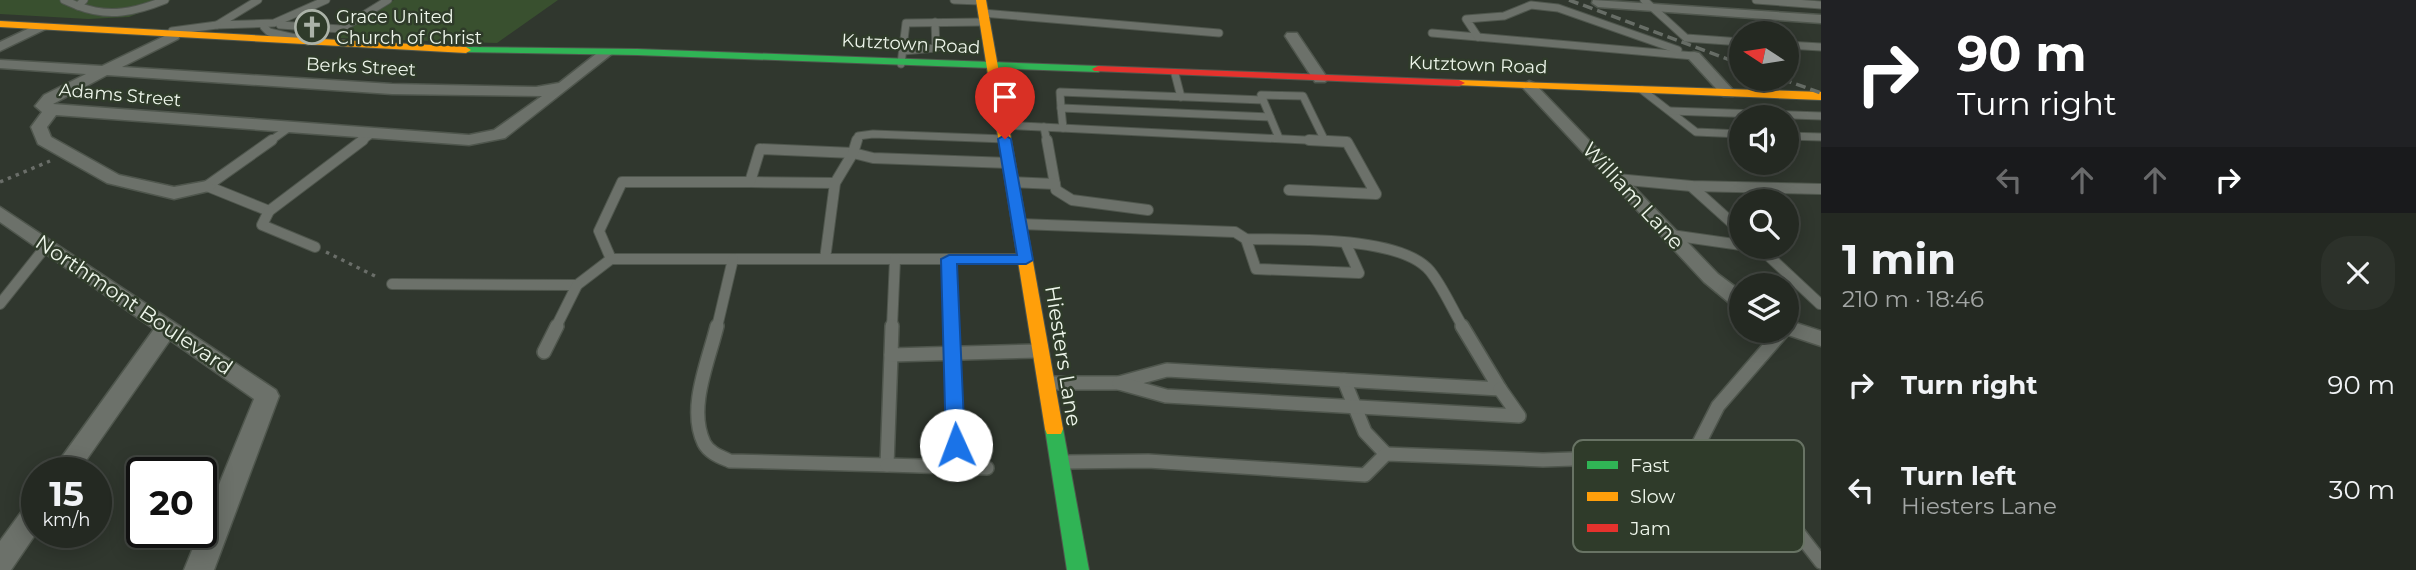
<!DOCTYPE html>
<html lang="en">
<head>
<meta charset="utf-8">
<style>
  body { margin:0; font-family:Montserrat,sans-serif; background:#2c312a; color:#f1f3f6; height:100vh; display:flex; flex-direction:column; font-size:26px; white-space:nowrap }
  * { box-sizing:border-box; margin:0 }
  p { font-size:23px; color:#a3a6a5 }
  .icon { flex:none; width:38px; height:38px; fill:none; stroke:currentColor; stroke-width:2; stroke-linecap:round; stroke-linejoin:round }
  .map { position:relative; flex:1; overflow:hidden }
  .sheet { display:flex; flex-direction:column; background:#242922; width:595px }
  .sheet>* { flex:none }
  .hud { background:#202124; color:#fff; overflow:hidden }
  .needle { width:46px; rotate:282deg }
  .tools { position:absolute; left:1729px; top:21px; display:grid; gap:14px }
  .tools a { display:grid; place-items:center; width:70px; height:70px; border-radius:50%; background:#242922; box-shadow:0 4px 18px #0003,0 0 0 2px #414540; font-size:35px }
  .speed { position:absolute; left:21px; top:457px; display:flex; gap:14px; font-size:35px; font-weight:700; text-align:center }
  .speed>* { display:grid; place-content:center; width:91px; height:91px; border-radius:50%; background:#242922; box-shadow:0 4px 18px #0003,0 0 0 2px #414540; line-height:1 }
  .speed small { font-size:18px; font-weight:400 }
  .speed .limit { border:4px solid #111; border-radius:10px; background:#fff; color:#111 }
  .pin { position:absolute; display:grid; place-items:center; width:60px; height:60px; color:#fff; margin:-72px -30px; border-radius:50% 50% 50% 0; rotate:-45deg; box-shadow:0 0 7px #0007 }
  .pin .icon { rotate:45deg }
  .me { position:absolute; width:77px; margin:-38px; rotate:358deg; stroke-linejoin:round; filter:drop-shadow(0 0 5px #0008) }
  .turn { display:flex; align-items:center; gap:24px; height:147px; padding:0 21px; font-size:32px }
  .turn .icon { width:91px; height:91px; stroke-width:2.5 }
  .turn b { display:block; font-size:49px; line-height:60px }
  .lanes { display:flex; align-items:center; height:66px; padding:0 21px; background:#0003; justify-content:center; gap:35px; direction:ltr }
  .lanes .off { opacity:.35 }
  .round { display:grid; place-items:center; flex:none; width:74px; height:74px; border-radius:28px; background:#2c312a }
  .head { display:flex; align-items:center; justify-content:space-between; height:119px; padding:0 21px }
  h1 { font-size:42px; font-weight:700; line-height:52px }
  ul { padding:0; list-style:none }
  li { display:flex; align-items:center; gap:21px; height:105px; padding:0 21px }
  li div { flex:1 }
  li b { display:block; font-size:26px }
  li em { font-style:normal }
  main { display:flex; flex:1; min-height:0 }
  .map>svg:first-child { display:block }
</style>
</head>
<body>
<main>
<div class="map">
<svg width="1821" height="570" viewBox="0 0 1821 570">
  <rect width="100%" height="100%" fill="#30372e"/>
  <!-- green -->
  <g fill="#39502f">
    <polygon points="0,0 171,0 129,17 88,19 0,14"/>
    <polygon points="394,0 558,0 497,43 335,38"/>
  </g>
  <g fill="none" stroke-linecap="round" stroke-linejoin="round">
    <!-- lane-far2 casing -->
    <g stroke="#4f564d" stroke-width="9">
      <g id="lane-far2">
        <polyline points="64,0 78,6"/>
        <path d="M84 0 78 6C109 18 135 12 165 0"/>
        <polyline points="258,0 217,25 274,23 326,0"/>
        <polyline points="954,0 981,1"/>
        <polyline points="1644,0 1686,38 1741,42"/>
        <polyline points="1756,0 1821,5"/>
        <polyline points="982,13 1219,33"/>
        <polyline points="280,25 341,29 388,0"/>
        <polyline points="264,27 269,32 308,41"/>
        <polyline points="172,31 217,25"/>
        <polyline points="1432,33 1694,56"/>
        <polyline points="1478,37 1466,19 1504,16 1531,5 1558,8 1678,50"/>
        <polyline points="1787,45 1821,47"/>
        <polyline points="903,51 936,48 935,22"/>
        <polyline points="901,64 906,23 984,22"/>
        <polyline points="1175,74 1181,97"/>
        <polyline points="1642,90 1696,132 1741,134"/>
        <polyline points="1061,108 1060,92 1263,100"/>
        <polyline points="1670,111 1821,116"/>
        <polyline points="1002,125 1345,142"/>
        <polyline points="1044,127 1047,142"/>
        <polyline points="1063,128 1061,108 1270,117"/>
        <polyline points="1787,136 1821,137"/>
        <polyline points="1279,138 1261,95 1303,96 1325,141"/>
        <polyline points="269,142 290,127"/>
        <polyline points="361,142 373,133"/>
        <polyline points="856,142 858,136 873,134 1005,139"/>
      </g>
    </g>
    <!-- lane-far1 casing -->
    <g stroke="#4f564d" stroke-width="12">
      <g id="lane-far1">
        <polyline points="272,140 207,186 269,211 363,140"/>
        <polyline points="1047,140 1056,190 1072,200 1148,210"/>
        <polyline points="1617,179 1691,186 1821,189"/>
        <polyline points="750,182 835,183"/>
        <polyline points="1013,182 1055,184"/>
        <polyline points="1691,186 1741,231"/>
        <polyline points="1289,190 1376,194 1347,142 1309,140"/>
        <polyline points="269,211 262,225 315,247"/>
        <path d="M1020 224 1235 232 1246 239C1290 240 1400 235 1430 271 1443 287 1452 309 1463 327"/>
        <polyline points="1671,235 1741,245"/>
        <polyline points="1246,239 1256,269 1359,273 1346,244"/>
        <polyline points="1759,247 1820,304"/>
        <polyline points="611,259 599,231 622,182 750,182 760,149 853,153 873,158 1009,163"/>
        <polyline points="825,259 835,183 853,153 857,140"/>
        <polyline points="949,259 952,327"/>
        <polyline points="392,284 577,285 611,259 1023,259"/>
        <polyline points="0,304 47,245"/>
        <polyline points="556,327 577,285"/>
        <polyline points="717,327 733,259"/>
        <polyline points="892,327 895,259"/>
      </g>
    </g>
    <!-- lane casing -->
    <g stroke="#4f564d" stroke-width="16">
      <g id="lane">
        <path d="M717 326C709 360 687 408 704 443 709 453 721 457 730 461L887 465 891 355"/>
        <polyline points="892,326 891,355 1038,351"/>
        <polyline points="952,326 957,468"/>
        <polyline points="544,352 557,326"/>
        <polyline points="1344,380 1365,432 1386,454"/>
        <polyline points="1051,383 1119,383 1167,370 1500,389 1462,326"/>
        <polyline points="1119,383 1166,396 1519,416 1500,389"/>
        <polyline points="1693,455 1718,406 1783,331"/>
        <polyline points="1066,462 1148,461 1365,475 1386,454 1543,460 1693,455 1742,475 1790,522 1821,562"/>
        <polyline points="887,465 987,468"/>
      </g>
    </g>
    <!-- street casing -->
    <g stroke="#4f564d" stroke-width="3">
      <g id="street">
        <polygon points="1593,0 1821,15 1821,23 1598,7 1592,3"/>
        <polygon points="38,24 50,27 0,51 0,42"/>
        <path d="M173 32 180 36 178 39 122 67 392 84 536 87 559 83 601 50 613 53 505 138 469 145 56 115 47 127 51 137 119 175 174 187 207 181 216 186 213 190 174 199 107 183 38 144 31 127 42 112 35 106 44 95 86 74 0 68V60L102 66ZM107 75 392 94 542 96 494 130 469 135 53 104Z"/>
        <polygon points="1287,33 1297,33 1328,79 1325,82 1315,82 1285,36"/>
        <polygon points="1694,52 1699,53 1733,90 1733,96 1723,96 1689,59 1689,53"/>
        <polygon points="1529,81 1534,83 1718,274 1741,291 1741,307 1733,306 1704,282 1524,89 1521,86"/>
        <polygon points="0,207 276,390 279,396 214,570 184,570 254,399 170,340 78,472 51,472 154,329 0,222"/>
        <polygon points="1787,320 1821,331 1821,346 1779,332 1787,331"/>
        <polygon points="37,501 37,532 11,570 0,570 0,541 27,504"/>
      </g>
    </g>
    <!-- fast casing -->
    <g stroke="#4f564d" stroke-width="2">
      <g id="fast">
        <polygon points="466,47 637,49 1098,66 1104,69 1098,72 637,55 462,52 462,48"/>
        <polygon points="1054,422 1061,424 1063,429 1089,570 1067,570 1045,429 1047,424"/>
      </g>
    </g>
    <!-- slow casing -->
    <g stroke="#4f564d" stroke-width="2">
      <g id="slow">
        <polygon points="976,0 986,0 1063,429 1061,434 1047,434 1045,429"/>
        <polygon points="0,21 466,47 471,50 466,53 0,27"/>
        <polygon points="1459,80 1821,92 1821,100 1455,85 1455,81"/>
      </g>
    </g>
    <!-- jam casing -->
    <g stroke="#4f564d" stroke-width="2">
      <polygon id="jam" points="1098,66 1459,80 1465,83 1459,86 1094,71 1092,69"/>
    </g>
    <!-- path -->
    <g stroke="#6a6e69" stroke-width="3.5" stroke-dasharray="3.5 5" stroke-linecap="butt">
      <polyline points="0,182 50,161"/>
      <polyline points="326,252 379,278"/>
    </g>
    <!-- lane-far2 -->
    <use href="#lane-far2" stroke="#6c716a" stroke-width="7"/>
    <!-- lane-far1 -->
    <use href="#lane-far1" stroke="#6c716a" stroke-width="10"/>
    <!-- lane -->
    <use href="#lane" stroke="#6c716a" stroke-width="13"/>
    <!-- street -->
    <use href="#street" fill="#6c716a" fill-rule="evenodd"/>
    <!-- fast -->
    <use href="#fast" fill="#30b455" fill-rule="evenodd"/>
    <!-- slow -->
    <use href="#slow" fill="#ff9f0a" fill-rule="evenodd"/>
    <!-- jam -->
    <use href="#jam" fill="#e5322d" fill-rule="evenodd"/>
    <!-- rail -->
    <g stroke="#676d66" stroke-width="3.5" stroke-dasharray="10 5" stroke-linecap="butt">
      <polyline points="1569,0 1741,64"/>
      <polyline points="1782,79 1821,93"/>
    </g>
  </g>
  <!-- route -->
  <polygon fill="#1a73e8" stroke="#114b97" stroke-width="2" points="1005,135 1011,139 1033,260 1026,264 957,264 965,445 956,452 946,445 941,259 949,255 1017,255 998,139"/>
  <!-- icons -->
  <defs>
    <g id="church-ring" transform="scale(1.75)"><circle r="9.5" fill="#2f3b2a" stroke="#abb2a8" stroke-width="1.5"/><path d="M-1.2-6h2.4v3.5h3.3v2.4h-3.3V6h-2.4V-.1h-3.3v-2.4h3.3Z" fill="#abb2a8"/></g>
  </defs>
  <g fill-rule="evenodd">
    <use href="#church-ring" x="312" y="27"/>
  </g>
  <g text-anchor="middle" stroke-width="5" stroke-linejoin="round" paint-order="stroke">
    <!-- far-poi labels -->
    <g font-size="18" fill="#edf5ea" stroke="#2f3b2a" text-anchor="start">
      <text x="336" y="23">Grace United<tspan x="336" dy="21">Church of Christ</tspan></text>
    </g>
    <!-- far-street labels -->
    <g font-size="18" fill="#edf5ea" stroke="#2f3b2a">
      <text transform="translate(911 44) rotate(3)" y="6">Kutztown Road</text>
      <text transform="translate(1478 65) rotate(2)" y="6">Kutztown Road</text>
      <text transform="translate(361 67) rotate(3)" y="6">Berks Street</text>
      <text transform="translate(120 95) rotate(5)" y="6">Adams Street</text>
    </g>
    <!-- street labels -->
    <g font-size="21" fill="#edf5ea" stroke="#2f3b2a">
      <text transform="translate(1633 196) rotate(47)" y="7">William Lane</text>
      <text transform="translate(134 305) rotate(34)" y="7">Northmont Boulevard</text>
      <text transform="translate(1063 356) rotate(81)" y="7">Hiesters Lane</text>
    </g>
  </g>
  <!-- legend -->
  <rect x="1573" y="440" width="231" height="112" rx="10" fill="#2f3b2a" stroke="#687364" stroke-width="2"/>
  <rect x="1587" y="461" width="31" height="8" fill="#30b455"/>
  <rect x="1587" y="492" width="31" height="9" fill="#ff9f0a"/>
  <rect x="1587" y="524" width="31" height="8" fill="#e5322d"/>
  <g font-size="19" fill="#edf5ea">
    <text x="1630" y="472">Fast</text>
    <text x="1630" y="503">Slow</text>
    <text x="1630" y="535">Jam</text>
  </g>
</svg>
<div class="tools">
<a><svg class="needle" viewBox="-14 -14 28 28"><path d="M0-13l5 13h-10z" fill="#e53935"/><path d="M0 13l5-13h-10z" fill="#a3a6a5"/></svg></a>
<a><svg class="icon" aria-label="sound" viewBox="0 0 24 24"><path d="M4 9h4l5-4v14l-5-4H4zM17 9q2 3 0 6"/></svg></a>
<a><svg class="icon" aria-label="search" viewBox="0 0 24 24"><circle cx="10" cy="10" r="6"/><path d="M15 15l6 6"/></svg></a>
<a><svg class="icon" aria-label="layers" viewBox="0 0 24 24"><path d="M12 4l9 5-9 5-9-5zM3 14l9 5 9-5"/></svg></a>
</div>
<div class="speed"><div>15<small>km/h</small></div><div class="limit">20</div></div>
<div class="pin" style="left:1005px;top:139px;background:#d93025"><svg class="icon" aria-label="arrive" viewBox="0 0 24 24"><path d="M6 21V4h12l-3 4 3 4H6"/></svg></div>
<svg class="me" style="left:956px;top:445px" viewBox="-20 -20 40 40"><circle r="19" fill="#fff"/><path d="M0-13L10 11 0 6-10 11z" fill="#1a73e8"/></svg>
</div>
<section class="sheet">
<div class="hud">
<div class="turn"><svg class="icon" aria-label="right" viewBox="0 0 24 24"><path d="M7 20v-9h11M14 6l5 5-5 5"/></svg><div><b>90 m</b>Turn right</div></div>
<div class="lanes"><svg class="icon off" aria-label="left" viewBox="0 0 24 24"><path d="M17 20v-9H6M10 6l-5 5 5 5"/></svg><svg class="icon off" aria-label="ahead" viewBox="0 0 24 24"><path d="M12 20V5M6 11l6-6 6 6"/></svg><svg class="icon off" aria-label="ahead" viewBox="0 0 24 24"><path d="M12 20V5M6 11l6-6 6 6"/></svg><svg class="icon" aria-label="right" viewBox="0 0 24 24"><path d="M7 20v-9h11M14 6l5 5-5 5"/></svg></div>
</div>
<div class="head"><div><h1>1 min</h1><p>210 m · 18:46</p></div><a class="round"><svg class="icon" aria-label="close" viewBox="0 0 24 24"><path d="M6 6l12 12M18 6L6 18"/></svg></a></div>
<ul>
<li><svg class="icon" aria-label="right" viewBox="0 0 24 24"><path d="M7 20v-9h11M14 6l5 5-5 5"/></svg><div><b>Turn right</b></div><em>90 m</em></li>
<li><svg class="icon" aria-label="left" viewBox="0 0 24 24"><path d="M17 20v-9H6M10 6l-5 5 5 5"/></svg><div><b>Turn left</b><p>Hiesters Lane</p></div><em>30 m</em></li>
</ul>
</section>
</main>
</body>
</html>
